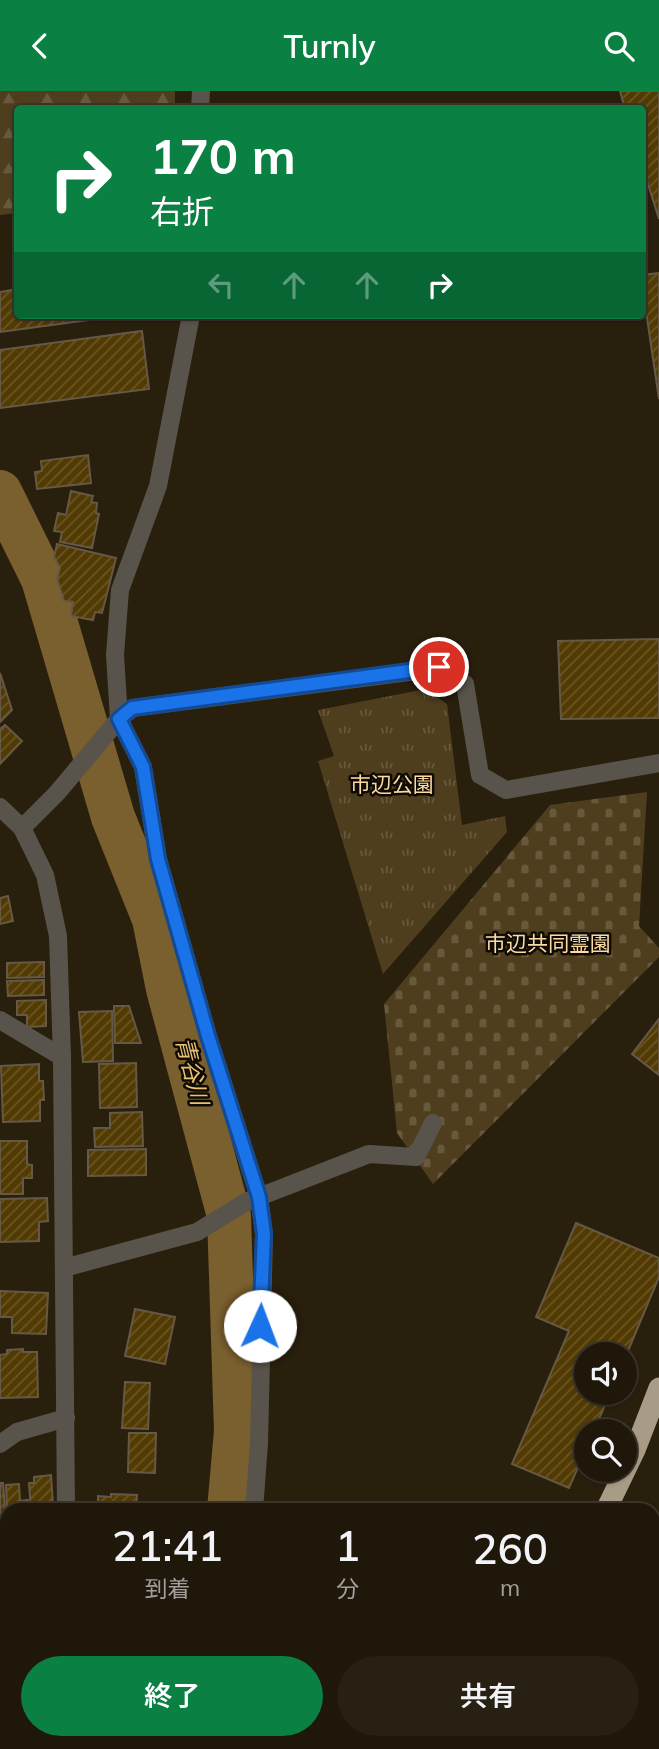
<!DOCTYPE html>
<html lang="ja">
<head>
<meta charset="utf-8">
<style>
  body { margin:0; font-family:Mulish,"Noto Sans JP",sans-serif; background:#272013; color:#f1f3f6; height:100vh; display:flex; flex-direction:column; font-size:26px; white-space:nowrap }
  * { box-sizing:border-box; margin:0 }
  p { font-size:23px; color:#a19f9c }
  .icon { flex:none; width:38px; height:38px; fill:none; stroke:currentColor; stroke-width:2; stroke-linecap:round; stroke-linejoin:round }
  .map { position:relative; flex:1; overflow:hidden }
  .side { position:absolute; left:0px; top:1412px; width:660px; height:247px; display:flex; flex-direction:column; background:#1f170a; border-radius:21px 21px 0 0; box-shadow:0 2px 5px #0004,0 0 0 2px #3c362b }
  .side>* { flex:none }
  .top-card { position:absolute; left:14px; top:14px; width:632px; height:214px; border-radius:7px; box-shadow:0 2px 5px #0004,0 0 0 2px #3c362b; background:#0b8043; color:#fff; overflow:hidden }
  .controls { position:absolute; left:574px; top:1251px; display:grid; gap:14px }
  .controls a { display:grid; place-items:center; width:63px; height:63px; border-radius:50%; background:#1f170a; box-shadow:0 2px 5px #0004,0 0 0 2px #3c362b; font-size:35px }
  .pin { position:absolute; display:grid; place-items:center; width:60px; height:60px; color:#fff; margin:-30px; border:4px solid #fff; border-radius:50%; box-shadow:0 2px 7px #0007 }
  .me { position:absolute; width:77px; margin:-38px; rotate:2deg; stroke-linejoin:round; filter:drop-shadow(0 0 5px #0008) }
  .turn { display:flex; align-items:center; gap:24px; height:147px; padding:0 21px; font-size:32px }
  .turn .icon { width:91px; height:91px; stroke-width:2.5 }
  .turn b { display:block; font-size:49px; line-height:60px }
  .lanes { display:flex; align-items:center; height:66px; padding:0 21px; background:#0003; justify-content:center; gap:35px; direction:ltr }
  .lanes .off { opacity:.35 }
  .eta { display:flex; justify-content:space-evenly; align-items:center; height:119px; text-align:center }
  .eta b { font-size:42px; font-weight:600; line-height:49px }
  .primary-button { display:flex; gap:14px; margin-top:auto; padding:14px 21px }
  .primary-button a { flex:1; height:80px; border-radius:42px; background:#0b8043; color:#fff; font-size:28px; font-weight:600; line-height:80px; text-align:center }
  .primary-button a+a { background:#272013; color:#f1f3f6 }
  header { display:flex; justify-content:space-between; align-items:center; height:91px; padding:0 21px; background:#0b8043; color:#fff; font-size:32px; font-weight:600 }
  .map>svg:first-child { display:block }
</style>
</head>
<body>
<header><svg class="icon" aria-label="back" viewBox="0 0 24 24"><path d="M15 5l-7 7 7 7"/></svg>Turnly<svg class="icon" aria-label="search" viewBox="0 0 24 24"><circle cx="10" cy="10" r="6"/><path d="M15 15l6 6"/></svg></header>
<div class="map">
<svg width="659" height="1658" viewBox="0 0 659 1658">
  <defs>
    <pattern id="grass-tufts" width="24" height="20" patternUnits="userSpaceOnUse" patternTransform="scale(1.75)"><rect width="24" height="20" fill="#4f3e1e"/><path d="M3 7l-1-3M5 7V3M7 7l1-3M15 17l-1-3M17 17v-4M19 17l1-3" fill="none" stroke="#68593d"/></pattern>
    <pattern id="forest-firs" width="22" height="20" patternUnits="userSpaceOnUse" patternTransform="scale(1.75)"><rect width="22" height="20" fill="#4f3e1e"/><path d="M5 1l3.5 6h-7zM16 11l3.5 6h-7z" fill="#68593d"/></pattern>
    <pattern id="cemetery-stones" width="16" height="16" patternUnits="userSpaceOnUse" patternTransform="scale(1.75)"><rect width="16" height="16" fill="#4f3e1e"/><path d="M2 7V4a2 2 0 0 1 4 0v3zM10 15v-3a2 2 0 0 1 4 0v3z" fill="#68593d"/></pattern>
    <pattern id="building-hatch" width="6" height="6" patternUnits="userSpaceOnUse" patternTransform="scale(1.75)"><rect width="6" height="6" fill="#523a03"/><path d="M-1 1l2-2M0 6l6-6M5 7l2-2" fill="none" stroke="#6a5526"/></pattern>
  </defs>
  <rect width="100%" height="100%" fill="#291f0d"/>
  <!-- grass -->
  <polygon fill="url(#grass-tufts)" points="426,598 447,613 462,734 505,725 507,741 383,883 318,670 334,665 318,619"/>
  <!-- forest -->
  <polygon fill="url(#forest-firs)" points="0,0 175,0 175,17 18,18 17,122 0,124"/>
  <!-- cemetery -->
  <polygon fill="url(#cemetery-stones)" points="647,701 639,835 659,857 659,866 433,1093 397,1042 384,913 550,714"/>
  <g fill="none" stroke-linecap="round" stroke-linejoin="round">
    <!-- river -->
    <g stroke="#7a5f2f" stroke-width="44">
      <polyline points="0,401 43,488 113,726 154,828 168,898 229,1125 236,1340 229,1419"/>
      <polyline points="212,1658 213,1652"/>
    </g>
  </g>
  <!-- building -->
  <g fill="url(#building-hatch)" stroke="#655945" stroke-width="2">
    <polygon points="620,0 659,0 659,128 642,74 642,18 625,18"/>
    <polygon points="659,182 659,308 642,193 642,184"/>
    <polygon points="18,198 18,224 126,224 0,241 0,201"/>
    <polygon points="142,240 149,298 0,317 0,259"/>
    <polygon points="88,364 91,392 37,398 35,381 42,380 41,370"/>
    <polygon points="71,400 93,405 91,411 97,412 96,422 99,423 92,457 60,451 62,441 54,440 58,422 66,424"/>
    <polygon points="57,453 116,467 102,522 95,521 93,529 71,525 73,511 64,510 57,488 60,477 54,466"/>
    <polygon points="659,548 659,627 561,628 558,550"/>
    <polygon points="0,582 12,619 0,631"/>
    <polygon points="5,634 22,650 0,673 0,638"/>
    <polygon points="8,805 13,830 0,833 0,807"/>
    <polygon points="44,871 44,886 7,887 7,872"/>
    <polygon points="44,889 44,904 8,905 7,890"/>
    <polygon points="46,909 46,935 27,936 27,924 17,924 17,910"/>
    <polygon points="114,915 129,915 141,952 115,952"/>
    <polygon points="112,920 113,970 83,971 79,921"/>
    <polygon points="659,928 659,984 632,963"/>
    <polygon points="136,972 137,1016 100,1017 99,973"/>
    <polygon points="39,973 39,990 43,990 44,1009 40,1009 40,1030 3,1031 1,975"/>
    <polygon points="142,1021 143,1055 95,1056 94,1037 110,1037 110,1022"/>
    <polygon points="0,1050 27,1050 27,1073 32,1074 32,1087 23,1087 23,1103 0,1103"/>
    <polygon points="146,1058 146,1084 88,1085 88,1059"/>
    <polygon points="47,1107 48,1130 39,1131 39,1150 0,1151 0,1108"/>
    <polygon points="576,1132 659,1167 659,1186 625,1267 625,1264 586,1264 586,1302 610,1302 594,1340 586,1340 586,1358 569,1397 512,1373 569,1240 536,1226"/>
    <polygon points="0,1200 48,1202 46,1243 12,1242 12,1226 0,1226"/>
    <polygon points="135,1218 175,1226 165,1273 125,1265"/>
    <polygon points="23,1258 23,1261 37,1261 38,1306 0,1307 0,1264 7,1263 7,1259"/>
    <polygon points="125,1291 150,1292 148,1338 122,1337"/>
    <polygon points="129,1342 156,1342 155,1382 128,1381"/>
    <polygon points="51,1384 53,1414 49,1415 49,1419 31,1419 29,1392 34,1392 34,1386"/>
    <polygon points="0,1392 3,1392 6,1431 0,1432"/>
    <polygon points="19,1393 20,1410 28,1409 28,1419 7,1419 6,1394"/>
    <polygon points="111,1403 137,1404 136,1418 139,1419 98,1419 98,1405 111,1406"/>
    <polygon points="7,1434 7,1467 0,1468 0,1435"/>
    <polygon points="659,1563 659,1599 653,1597 653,1582"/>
    <polygon points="3,1567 7,1567 7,1602 1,1601"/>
    <polygon points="0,1608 7,1609 7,1652 23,1652 23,1658 0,1658"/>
    <polygon points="266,1652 293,1652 374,1658 265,1658"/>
  </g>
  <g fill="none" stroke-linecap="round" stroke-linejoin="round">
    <!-- street -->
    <g stroke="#59544b" stroke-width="18">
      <polyline points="200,18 201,0"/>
      <polyline points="191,224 158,395 120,499 115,564 119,628 143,676 158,768 208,945 259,1106 264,1143 259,1352 254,1419"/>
      <polyline points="0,716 22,737 45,784 58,845 62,966 66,1419"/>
      <polyline points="22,737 57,702 119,628 133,617 439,577 465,593 480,684 506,699 659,672"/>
      <polyline points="0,929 62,966"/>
      <polyline points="64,1177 197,1141 246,1111 369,1063 416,1066 433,1032"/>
      <polyline points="0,1353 17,1341 66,1327"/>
      <polyline points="0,1531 7,1511"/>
      <polyline points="42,1658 42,1652"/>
      <polyline points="236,1658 237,1652"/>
    </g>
    <!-- secondary -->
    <polyline stroke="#797163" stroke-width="18" points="552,1652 563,1658"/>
    <!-- highway -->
    <g stroke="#a99c86" stroke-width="21">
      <polyline points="606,1419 635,1359 659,1297"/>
      <polyline points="490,1658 493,1652"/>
    </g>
  </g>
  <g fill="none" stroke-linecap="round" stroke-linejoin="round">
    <!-- route casing -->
    <g stroke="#114b97" stroke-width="18">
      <polyline id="route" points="260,1235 264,1143 259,1106 208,945 158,768 143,676 119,628 132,617 439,576"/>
    </g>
    <!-- route -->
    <use href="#route" stroke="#1a73e8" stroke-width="12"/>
  </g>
  <g text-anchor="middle" stroke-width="5" stroke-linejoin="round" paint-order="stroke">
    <!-- park labels -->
    <g font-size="21" fill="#fcdaa1" stroke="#0e0a04">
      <text x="392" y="701">市辺公園</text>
      <text x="548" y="860">市辺共同霊園</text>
    </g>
    <!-- water labels -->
    <g font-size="23" font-style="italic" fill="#eac076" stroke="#0e0a04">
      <text transform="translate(192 980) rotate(76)" y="8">青谷川</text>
    </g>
  </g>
</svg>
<div class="controls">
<a><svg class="icon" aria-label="sound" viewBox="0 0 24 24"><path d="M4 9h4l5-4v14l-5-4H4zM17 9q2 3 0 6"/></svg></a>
<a><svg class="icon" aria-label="search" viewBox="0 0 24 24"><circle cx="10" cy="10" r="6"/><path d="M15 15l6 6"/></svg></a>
</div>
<div class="pin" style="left:439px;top:576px;background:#d93025"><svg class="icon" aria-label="arrive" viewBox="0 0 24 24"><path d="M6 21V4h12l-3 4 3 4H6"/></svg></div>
<svg class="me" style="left:260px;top:1235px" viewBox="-20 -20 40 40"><circle r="19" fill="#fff"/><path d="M0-13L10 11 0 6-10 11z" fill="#1a73e8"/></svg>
<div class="top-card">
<div class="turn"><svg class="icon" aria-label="right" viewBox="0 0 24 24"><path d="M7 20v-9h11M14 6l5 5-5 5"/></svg><div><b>170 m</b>右折</div></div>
<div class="lanes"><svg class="icon off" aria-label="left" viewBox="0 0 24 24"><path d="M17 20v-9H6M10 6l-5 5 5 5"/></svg><svg class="icon off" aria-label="ahead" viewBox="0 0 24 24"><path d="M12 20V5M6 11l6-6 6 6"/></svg><svg class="icon off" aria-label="ahead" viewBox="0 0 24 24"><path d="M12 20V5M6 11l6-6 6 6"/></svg><svg class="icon" aria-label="right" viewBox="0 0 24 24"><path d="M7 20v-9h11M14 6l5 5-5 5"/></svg></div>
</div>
<section class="side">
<div class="eta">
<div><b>21:41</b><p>到着</p></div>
<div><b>1</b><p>分</p></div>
<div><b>260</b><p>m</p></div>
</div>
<div class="primary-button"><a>終了</a><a>共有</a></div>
</section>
</div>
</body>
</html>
